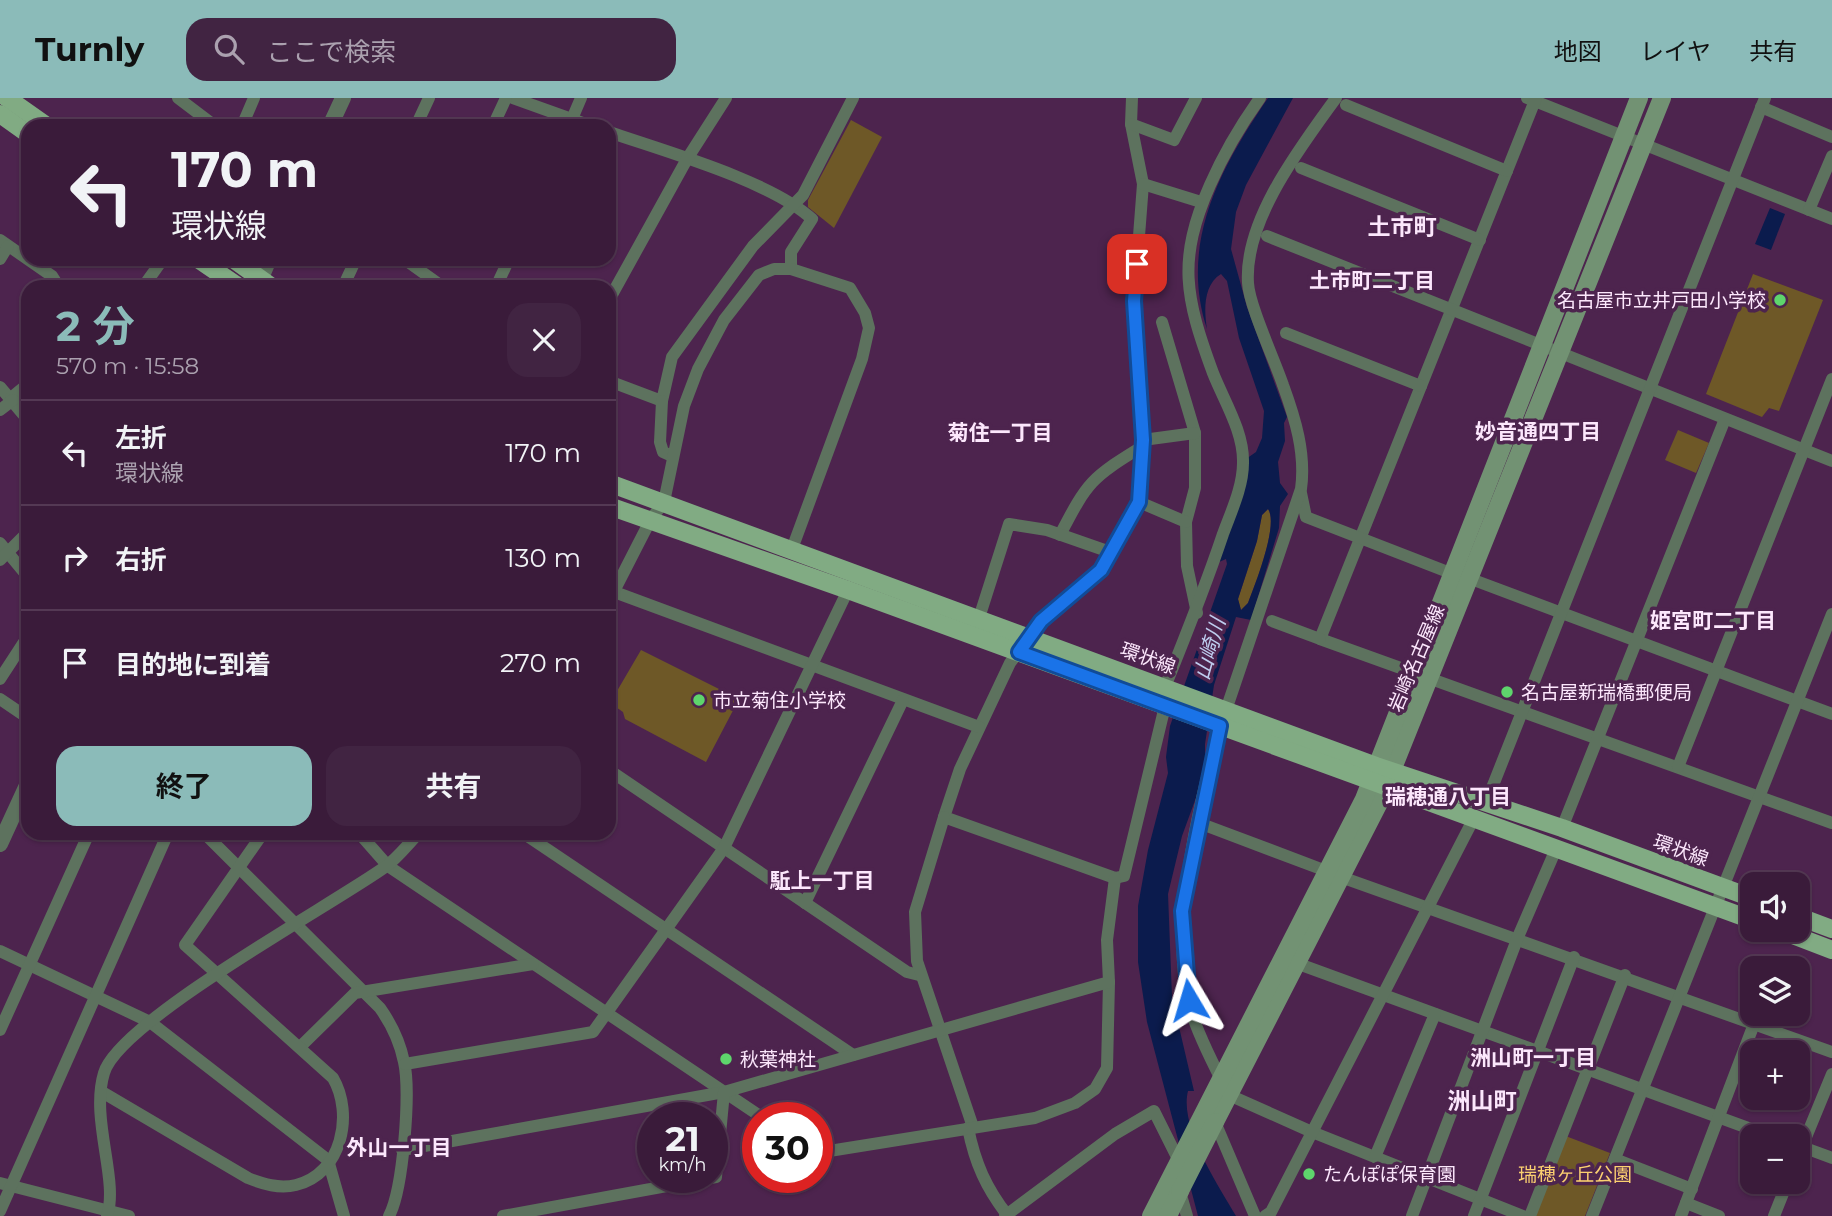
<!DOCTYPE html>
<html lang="ja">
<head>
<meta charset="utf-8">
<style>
  body { margin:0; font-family:Montserrat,"Noto Sans JP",sans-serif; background:#412442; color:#f1f3f6; height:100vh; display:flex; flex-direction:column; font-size:26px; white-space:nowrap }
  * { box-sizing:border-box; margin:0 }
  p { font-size:23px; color:#aba1af }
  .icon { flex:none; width:38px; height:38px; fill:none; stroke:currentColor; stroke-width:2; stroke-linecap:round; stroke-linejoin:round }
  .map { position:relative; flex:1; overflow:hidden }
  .panel { position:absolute; left:21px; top:182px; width:595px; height:560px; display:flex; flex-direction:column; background:#3a1b3a; border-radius:21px; box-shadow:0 2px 5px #0004,0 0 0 2px #543954 }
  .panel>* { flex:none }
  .banner { position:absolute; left:21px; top:21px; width:595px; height:147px; border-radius:21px; box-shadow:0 2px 5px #0004,0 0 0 2px #543954; background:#3a1b3a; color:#f1f3f6; overflow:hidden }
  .tools { position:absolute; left:1740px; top:774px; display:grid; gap:14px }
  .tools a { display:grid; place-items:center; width:70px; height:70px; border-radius:14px; background:#3a1b3a; box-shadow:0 2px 5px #0004,0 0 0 2px #543954; font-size:35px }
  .speed { position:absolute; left:637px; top:1004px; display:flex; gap:14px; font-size:35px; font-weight:700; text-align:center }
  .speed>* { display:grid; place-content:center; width:91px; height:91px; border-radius:50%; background:#3a1b3a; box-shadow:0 2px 5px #0004,0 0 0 2px #543954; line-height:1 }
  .speed small { font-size:18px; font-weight:400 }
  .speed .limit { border:10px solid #d22; background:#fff; color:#111 }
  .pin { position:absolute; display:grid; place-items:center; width:60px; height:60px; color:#fff; margin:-30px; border-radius:14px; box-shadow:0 4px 10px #0006 }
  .me { position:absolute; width:77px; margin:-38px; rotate:353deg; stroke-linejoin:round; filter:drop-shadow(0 0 5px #0008) }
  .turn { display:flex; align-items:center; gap:24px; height:147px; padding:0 35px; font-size:32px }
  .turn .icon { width:91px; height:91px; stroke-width:2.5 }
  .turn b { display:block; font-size:49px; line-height:60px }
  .round { display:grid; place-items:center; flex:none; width:74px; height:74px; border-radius:21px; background:#412442 }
  .summary { display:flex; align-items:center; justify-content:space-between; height:119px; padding:0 35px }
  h1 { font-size:42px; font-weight:700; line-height:52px; color:#8bbbb9 }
  .primary-button { display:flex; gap:14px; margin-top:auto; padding:14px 35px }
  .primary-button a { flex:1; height:80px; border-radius:21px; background:#8bbbb9; color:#111; font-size:28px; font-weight:700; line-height:80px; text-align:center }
  .primary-button a+a { background:#412442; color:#f1f3f6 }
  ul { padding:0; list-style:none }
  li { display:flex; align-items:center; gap:21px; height:105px; padding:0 35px; border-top:2px solid #543954 }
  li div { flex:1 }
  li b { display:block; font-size:26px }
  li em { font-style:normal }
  header { display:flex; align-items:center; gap:42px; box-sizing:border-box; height:98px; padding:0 35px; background:#8bbbb9; color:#111 }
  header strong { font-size:33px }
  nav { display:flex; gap:38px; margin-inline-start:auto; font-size:24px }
  .search { width:490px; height:63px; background:#412442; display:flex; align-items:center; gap:18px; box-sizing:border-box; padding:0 24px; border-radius:21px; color:#aba1af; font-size:26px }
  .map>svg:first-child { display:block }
</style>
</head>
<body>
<header>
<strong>Turnly</strong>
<div class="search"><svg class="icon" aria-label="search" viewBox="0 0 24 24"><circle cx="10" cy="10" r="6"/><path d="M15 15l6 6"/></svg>ここで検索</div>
<nav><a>地図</a><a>レイヤ</a><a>共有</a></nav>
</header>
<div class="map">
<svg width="1832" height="1118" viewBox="0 0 1832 1118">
  <rect width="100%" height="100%" fill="#4d244e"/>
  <!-- green -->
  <g fill="#6e5827">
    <polygon points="851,22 882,39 834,130 808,109 808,102"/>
    <polygon points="1753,176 1823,202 1779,313 1769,310 1762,319 1706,296"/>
    <polygon points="1678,332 1709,345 1696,375 1665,362"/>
    <path d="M1268 411C1279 426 1255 487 1248 505L1241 512 1238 501 1257 443 1262 417Z"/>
    <polygon points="641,552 739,601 706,664 625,621 623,614 610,605"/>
    <polygon points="1563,1037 1610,1055 1585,1118 1532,1118"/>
  </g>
  <!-- water -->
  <g fill="#0b1b4d" fill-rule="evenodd">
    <path d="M1268 0H1293L1246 87 1236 114 1231 151 1247 209 1287 319 1284 325 1285 343 1278 364 1280 385 1288 396 1280 408 1279 430 1251 522 1236 519 1214 587 1205 646V675L1182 738 1168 796 1172 899 1194 993H1188C1179 1029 1218 1087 1236 1118H1198L1147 924 1138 864V808L1148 752 1168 675 1166 659 1170 628 1227 466 1226 461 1219 464 1246 361 1256 354 1262 340 1264 313 1239 240 1227 183 1221 176C1203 187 1204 213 1207 231 1179 146 1220 70 1268 0ZM1268 411C1279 426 1255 487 1248 505L1241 512 1238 501 1257 443 1262 417Z"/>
    <polygon points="1770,110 1785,116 1771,152 1755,146"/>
  </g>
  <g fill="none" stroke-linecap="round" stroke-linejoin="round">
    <!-- minor -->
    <g stroke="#5d725e" stroke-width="12">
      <polyline points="178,0 215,28"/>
      <polyline points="513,0 591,28"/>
      <polyline points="1132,0 1131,26 1143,86 1134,203 1143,342 1139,404 1095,480 1041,523 1010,565 960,671 944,719 1115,780 1124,778 1165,608"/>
      <polyline points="1527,0 1832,121"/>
      <polyline points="1536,0 1320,541 1832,725"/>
      <polyline points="1346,7 1507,73"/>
      <polyline points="1761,9 1832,39"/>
      <polyline points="1131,26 1174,42 1196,0"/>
      <polyline points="242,28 254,0"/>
      <polyline points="416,28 429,0"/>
      <polyline points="493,28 506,0"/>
      <polyline points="569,28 581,0"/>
      <path d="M609 34C664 53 771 83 812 121L791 154V171"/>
      <polyline points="1301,70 1480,142"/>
      <polyline points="1143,86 1201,104"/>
      <polyline points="1809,112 1832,58"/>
      <polyline points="1267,138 1832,363"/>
      <polyline points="0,142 52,178 59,189"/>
      <polyline points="0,161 8,148"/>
      <polyline points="404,161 443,189"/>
      <polyline points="143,189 163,161"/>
      <polyline points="343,189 356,161"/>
      <polyline points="496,189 509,161"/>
      <polyline points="609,202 687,61 726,0"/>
      <polyline points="1162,224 1195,335 1195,390 1186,424 1187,468 1197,515"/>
      <polyline points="1286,235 1421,288"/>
      <polyline points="609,283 662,303 672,259 753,148 803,97 853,0"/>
      <polyline points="0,289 28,322"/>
      <polyline points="11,300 28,286"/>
      <polyline points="662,303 660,344 663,354 672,358"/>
      <polyline points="0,312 13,302"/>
      <polyline points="1143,342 1195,335"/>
      <polyline points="1301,395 1306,419 1453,476"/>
      <polyline points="1139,404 1186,424"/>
      <path d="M1060 437C1088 383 1091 380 1143 348"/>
      <polyline points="0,445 28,479"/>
      <polyline points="0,462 28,434"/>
      <polyline points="1471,481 1832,616"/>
      <polyline points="609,492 979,629"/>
      <polyline points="609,503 651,421 664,404 684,308 698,271 724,222 759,177 774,171 791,171 850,190 865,215 869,230 862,261 792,451"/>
      <polyline points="979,520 1009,426 1047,432 1110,454"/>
      <polyline points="1272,523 1320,541"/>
      <polyline points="0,581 28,538"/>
      <path d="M1165 589C1186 537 1205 490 1223 436 1231 414 1243 389 1243 365 1244 334 1224 303 1213 275 1185 199 1177 162 1210 87 1224 55 1240 28 1260 0"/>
      <polyline points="0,601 28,620"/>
      <path d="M1226 612 1301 391C1306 355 1295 320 1283 287 1275 263 1249 207 1248 185 1244 122 1300 50 1336 0"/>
      <path d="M1220 628C1199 709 1165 838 1193 919 1202 945 1216 972 1229 997L1312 1034 1523 1118"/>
      <polyline points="1678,669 1832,281"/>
      <polyline points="609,672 907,874 919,877"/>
      <polyline points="1486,705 1765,0"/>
      <polyline points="944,719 915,814 917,863 973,1029"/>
      <polyline points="1199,725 1329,774"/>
      <polyline points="1562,730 1725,321"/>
      <path d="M204 735 380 910C392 927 400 944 404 964 411 993 403 1092 389 1118"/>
      <polyline points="359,735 388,768 763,1020"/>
      <polyline points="523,735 853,957"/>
      <polyline points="1341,779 1832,954"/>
      <polyline points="805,805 903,602"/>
      <polyline points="0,853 150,924 328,1062 344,1118"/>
      <polyline points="1296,865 1770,1038"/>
      <polyline points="0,932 89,735"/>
      <polyline points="301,948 355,895 533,866"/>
      <polyline points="405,966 593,934 724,750 848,492"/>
      <path d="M102 994 248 1080C263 1086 279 1091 296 1087 342 1076 354 1016 333 980L185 847 263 735"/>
      <polyline points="1215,1024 1255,1118"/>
      <path d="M968 1030C975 1065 986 1090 1008 1118"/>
      <polyline points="1797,1047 1832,1060"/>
      <polyline points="817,1050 823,1054 1035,1020 1075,1005 1095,991 1107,970 1109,884"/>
      <polyline points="402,1052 724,994"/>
      <polyline points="1375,1059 1435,916"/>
      <polyline points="1615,1061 1692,1091"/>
      <polyline points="1797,1061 1832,976"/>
      <polyline points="0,1085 129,1118"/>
      <polyline points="1180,1094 1187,1118"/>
      <polyline points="1686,1105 1719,1118"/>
      <polyline points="0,1113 168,735"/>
      <path d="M107 1118C119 1082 90 1021 104 975 119 923 332 807 385 769 398 760 408 746 419 735"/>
      <polyline points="503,1118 716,1079 724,994 1109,884 1107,842 1115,780"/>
      <polyline points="1005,1118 1115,1036 1154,1013 1179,1063"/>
      <polyline points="1265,1118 1271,1114 1474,720"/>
      <polyline points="1412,1118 1518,839 1556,751"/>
      <polyline points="1474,1118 1574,859"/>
      <polyline points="1530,1118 1625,877"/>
      <polyline points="1592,1118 1832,516"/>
      <polyline points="1681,1118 1754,926"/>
      <polyline points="1774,1118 1788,1083"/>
    </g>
    <!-- tertiary -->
    <g stroke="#5d725e" stroke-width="16">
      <polyline points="330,28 343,0"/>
      <polyline points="257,189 269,161"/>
      <polyline points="0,746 28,685"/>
    </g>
    <!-- secondary -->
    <g stroke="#729273" stroke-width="18">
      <polyline points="1215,1024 1379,705 1662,0"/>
      <polyline points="1151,1118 1364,701 1639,0"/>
      <polyline points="1168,1118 1180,1093"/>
    </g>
    <!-- primary -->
    <g stroke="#81ab83" stroke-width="18">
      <polyline points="7,0 47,28"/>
      <polyline points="0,16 28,36"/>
      <polyline points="198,161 239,189"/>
      <polyline points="233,161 272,189"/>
      <polyline points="609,385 1376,668 1562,730 1752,800"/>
      <polyline points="609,408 848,492 1752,822"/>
      <polyline points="1797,818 1832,831"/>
      <polyline points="1777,831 1832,852"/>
    </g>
    <!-- secondary-bridge -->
    <polyline stroke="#729273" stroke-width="18" points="1180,1093 1215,1024"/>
  </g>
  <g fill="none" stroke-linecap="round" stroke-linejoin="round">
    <!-- route casing -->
    <g stroke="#114b97" stroke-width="18">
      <polyline id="route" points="1137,166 1134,203 1143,342 1139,404 1101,472 1041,523 1019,554 1220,628 1182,813 1189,902"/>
    </g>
    <!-- route -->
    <use href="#route" stroke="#1a73e8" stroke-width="12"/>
  </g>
  <!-- markers -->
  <g fill="#5ed56c" stroke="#4d244e" stroke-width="2.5">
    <circle cx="1780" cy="202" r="7"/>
    <circle cx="1507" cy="594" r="7"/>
    <circle cx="699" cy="602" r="7"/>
    <circle cx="726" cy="961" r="7"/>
    <circle cx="1309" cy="1076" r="7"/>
  </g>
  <g text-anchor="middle" stroke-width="7" stroke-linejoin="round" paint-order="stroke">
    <!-- poi labels -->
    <g font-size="19" fill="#fce7fc" stroke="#4d244e" text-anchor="start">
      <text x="1766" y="209" text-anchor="end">名古屋市立井戸田小学校</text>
      <text x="1521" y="601">名古屋新瑞橋郵便局</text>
      <text x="713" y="609">市立菊住小学校</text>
      <text x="740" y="968">秋葉神社</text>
      <text x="1323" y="1083">たんぽぽ保育園</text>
    </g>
    <!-- street labels -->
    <g font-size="19" fill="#fce7fc" stroke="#4d244e">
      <text transform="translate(1148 560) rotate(20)" y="7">環状線</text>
      <text transform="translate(1416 560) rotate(-67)" y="7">岩崎名古屋線</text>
      <text transform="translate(1681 752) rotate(20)" y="7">環状線</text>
    </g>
    <!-- park labels -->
    <g font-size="19" fill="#fbd070" stroke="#4d244e">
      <text x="1575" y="1083">瑞穂ヶ丘公園</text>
    </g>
    <!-- neighbourhood labels -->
    <g font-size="21" font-weight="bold" fill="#fce7fc" stroke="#4d244e">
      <text x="1372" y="190">土市町二丁目</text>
      <text x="1538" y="341">妙音通四丁目</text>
      <text x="1000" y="342">菊住一丁目</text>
      <text x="1713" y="530">姫宮町二丁目</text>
      <text x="1448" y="706">瑞穂通八丁目</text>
      <text x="822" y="790">駈上一丁目</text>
      <text x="1533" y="967">洲山町一丁目</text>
      <text x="399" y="1057">外山一丁目</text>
    </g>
    <!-- water labels -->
    <g font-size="21" font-style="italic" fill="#becdef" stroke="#4d244e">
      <text transform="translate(1210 551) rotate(-74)" y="7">山崎川</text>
    </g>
    <!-- quarter labels -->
    <g font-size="23" font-weight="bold" fill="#fce7fc" stroke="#4d244e">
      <text x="1402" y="137">土市町</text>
      <text x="1482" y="1011">洲山町</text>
    </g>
  </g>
</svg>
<div class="tools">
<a><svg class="icon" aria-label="sound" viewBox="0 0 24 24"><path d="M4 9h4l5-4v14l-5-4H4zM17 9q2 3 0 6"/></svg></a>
<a><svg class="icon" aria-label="layers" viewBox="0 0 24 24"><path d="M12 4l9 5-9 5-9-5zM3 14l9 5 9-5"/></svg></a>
<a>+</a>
<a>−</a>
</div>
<div class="speed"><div>21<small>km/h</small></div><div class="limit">30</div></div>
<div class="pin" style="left:1137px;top:166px;background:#d93025"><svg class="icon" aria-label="arrive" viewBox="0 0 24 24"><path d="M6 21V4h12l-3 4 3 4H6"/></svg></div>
<svg class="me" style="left:1189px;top:902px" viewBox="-20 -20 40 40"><path d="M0-17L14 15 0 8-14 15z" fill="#1a73e8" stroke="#fff" stroke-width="4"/></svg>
<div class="banner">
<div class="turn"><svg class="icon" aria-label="left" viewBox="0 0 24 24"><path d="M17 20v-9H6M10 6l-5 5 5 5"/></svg><div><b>170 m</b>環状線</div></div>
</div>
<section class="panel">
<div class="summary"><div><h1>2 分</h1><p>570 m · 15:58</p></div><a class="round"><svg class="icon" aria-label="close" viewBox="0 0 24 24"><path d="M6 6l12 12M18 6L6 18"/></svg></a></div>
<ul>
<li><svg class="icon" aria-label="left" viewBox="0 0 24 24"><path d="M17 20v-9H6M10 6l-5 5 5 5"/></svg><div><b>左折</b><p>環状線</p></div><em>170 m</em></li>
<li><svg class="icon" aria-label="right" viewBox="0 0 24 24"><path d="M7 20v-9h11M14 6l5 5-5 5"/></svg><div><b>右折</b></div><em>130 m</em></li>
<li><svg class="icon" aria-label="arrive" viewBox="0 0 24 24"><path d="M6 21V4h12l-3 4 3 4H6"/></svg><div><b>目的地に到着</b></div><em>270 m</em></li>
</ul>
<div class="primary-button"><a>終了</a><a>共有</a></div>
</section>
</div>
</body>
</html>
